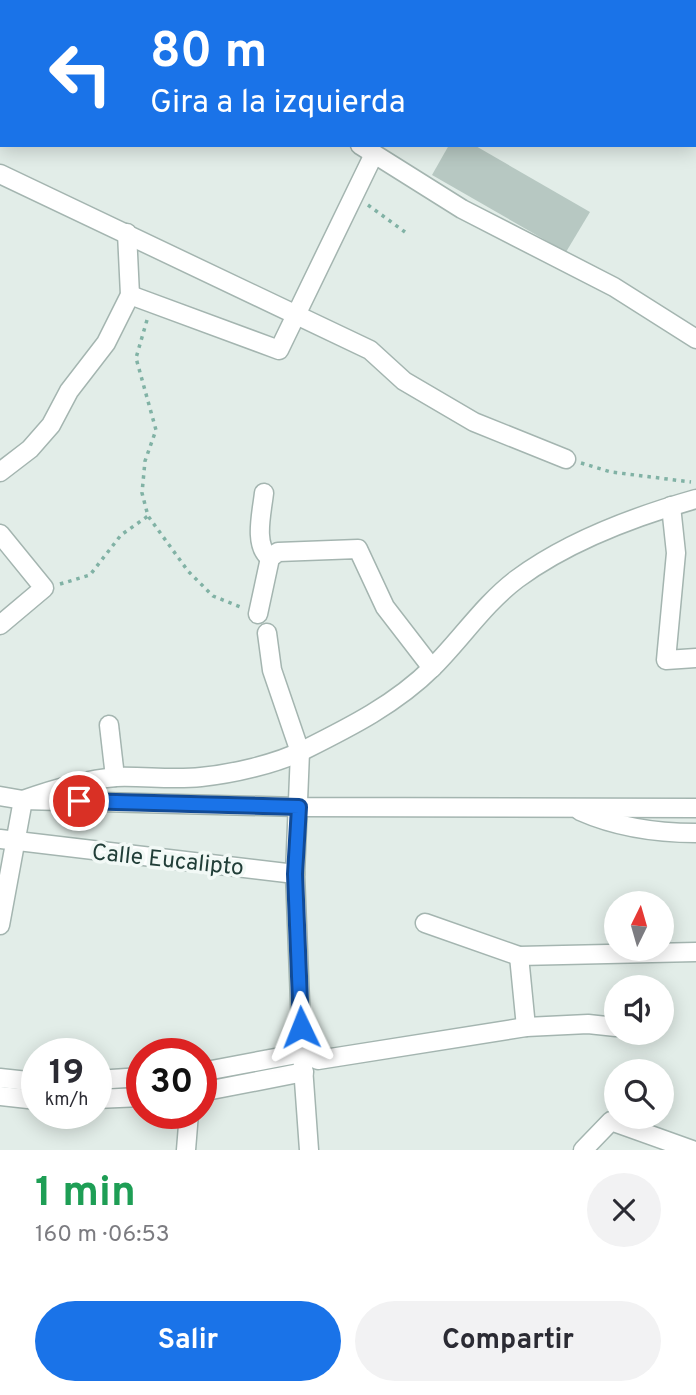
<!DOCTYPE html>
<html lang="es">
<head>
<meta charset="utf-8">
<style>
  body { margin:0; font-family:Overpass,sans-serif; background:#f2f2f3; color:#2b2b33; height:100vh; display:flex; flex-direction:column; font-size:26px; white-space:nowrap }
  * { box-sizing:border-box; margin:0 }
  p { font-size:23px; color:#7c7c81 }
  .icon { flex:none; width:38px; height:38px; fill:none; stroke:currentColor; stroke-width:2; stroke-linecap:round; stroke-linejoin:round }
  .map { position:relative; height:1150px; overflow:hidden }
  .panel { display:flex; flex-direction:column; background:#fff; flex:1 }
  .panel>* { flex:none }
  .hud { position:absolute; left:0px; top:0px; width:696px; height:147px; box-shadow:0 4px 18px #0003; background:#1a73e8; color:#fff; overflow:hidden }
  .needle { width:46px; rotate:5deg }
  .buttons { position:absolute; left:604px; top:891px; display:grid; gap:14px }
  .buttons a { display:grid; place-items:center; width:70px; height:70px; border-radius:50%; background:#fff; box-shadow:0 4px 18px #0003; font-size:35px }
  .speed { position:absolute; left:21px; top:1038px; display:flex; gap:14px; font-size:35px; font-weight:700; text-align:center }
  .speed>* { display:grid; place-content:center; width:91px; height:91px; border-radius:50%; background:#fff; box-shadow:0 4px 18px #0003; line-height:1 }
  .speed small { font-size:18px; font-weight:400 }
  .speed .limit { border:10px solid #d22; background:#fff; color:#111 }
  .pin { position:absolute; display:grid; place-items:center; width:60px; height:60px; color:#fff; margin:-30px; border:4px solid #fff; border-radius:50%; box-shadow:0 2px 7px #0007 }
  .me { position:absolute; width:77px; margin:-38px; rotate:358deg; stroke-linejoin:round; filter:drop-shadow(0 0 5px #0008) }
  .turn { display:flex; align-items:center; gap:24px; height:147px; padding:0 35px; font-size:32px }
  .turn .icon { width:91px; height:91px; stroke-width:2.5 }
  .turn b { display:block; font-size:49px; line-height:60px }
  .round { display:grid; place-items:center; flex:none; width:74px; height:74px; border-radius:37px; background:#f2f2f3 }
  .overview { display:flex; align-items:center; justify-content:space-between; height:119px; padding:0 35px }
  h1 { font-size:42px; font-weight:700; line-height:52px; color:#1e9e55 }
  .cta { display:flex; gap:14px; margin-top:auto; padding:14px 35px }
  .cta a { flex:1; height:80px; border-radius:42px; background:#1a73e8; color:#fff; font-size:28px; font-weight:700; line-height:80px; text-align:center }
  .cta a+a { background:#f2f2f3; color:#2b2b33 }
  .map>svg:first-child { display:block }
</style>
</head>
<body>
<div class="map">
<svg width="696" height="1150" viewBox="0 0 696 1150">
  <rect width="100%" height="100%" fill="#e2ede8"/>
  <!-- green -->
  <polygon fill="#badfc6" points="311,0 429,0 430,2 314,2"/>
  <!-- building -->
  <polygon fill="#b7c8c2" points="449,145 474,145 590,212 566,252 432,175"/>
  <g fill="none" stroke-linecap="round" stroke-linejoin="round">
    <!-- minor casing -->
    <g stroke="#a4b5b0" stroke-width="21">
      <g id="minor">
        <polyline points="281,0 284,2"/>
        <polyline points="455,0 457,2"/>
        <polyline points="154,2 155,0"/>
        <polyline points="695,6 696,6"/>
        <polyline points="695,37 696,36"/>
        <polyline points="0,42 2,41"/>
        <polyline points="360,145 462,209 614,287 696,339"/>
        <polyline points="0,174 370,350 404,381 474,422 566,459"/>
        <polyline points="130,295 279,350 374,154"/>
        <polyline points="0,472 30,449 51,425 69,391 106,343 130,295 127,233"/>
        <path d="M264 493C262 512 253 546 270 558"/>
        <polyline points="671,506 676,553 666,660 696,658"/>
        <polyline points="0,534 44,588 0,625"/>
        <polyline points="258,614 270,558 278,552 358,549 385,607 432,668"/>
        <polyline points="267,633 272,670 300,752 295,874 302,1053 309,1150"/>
        <polyline points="109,725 115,777"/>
        <polyline points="0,796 23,800 299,807 696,808"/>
        <path d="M580 811C616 827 657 833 696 833"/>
        <polyline points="0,839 295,874"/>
        <polyline points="425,923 519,956 696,952"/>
        <path d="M0 925 23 800C54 789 84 780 116 777 144 776 173 780 201 777 232 774 276 764 304 750 350 727 396 704 433 667 462 638 484 604 517 579 567 542 636 516 696 499"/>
        <polyline points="519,956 526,1027"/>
        <polyline points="201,1072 302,1053 318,1060 526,1027 588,1024 616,1027"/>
        <polyline points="0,1078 37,1082"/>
        <polyline points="96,1080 142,1077"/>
        <polyline points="201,1092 304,1072"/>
        <polyline points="0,1096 37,1100"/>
        <polyline points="96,1099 142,1097"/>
        <polyline points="186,1150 189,1113"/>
        <polyline points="583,1150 611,1121 692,1150"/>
      </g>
    </g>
    <!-- path -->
    <g stroke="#81b2a5" stroke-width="3.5" stroke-dasharray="3.5 5" stroke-linecap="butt">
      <polyline points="368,205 405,232"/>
      <polyline points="147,320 136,358 156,430 145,461 142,493 148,516 188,571 213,596 243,608"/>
      <polyline points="581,463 611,472 691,482"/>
      <polyline points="60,584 90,575 121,535 148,516"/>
    </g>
    <!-- minor -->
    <use href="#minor" stroke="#fff" stroke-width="18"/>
  </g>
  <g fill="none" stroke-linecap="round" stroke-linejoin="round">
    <!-- route casing -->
    <g stroke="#114b97" stroke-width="18">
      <polyline id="route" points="79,801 299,807 295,874 301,1027"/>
    </g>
    <!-- route -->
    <use href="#route" stroke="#1a73e8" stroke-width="12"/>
  </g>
  <g text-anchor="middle" stroke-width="7" stroke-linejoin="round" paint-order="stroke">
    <!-- street labels -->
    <g font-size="23" fill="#213e38" stroke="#f2f9f6">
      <text transform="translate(168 859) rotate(6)" y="8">Calle Eucalipto</text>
    </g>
  </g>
</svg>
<div class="buttons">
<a><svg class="needle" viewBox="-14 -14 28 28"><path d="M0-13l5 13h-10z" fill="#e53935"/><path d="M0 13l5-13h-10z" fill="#7c7c81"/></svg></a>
<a><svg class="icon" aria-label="sound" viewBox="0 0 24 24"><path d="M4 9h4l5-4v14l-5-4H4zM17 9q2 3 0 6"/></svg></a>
<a><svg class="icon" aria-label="search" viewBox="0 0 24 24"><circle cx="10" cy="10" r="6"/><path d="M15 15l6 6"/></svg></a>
</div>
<div class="speed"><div>19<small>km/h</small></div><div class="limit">30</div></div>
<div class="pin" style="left:79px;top:801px;background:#d93025"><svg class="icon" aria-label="arrive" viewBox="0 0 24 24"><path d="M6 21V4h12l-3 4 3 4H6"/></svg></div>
<svg class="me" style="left:301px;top:1027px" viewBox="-20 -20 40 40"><path d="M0-17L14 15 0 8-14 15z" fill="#1a73e8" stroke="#fff" stroke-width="4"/></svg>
<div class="hud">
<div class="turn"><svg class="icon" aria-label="left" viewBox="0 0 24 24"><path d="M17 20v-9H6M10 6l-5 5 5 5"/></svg><div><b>80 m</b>Gira a la izquierda</div></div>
</div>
</div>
<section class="panel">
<div class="overview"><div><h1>1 min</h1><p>160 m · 06:53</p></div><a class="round"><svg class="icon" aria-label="close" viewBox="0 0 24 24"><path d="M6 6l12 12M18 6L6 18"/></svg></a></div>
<div class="cta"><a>Salir</a><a>Compartir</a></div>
</section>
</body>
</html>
